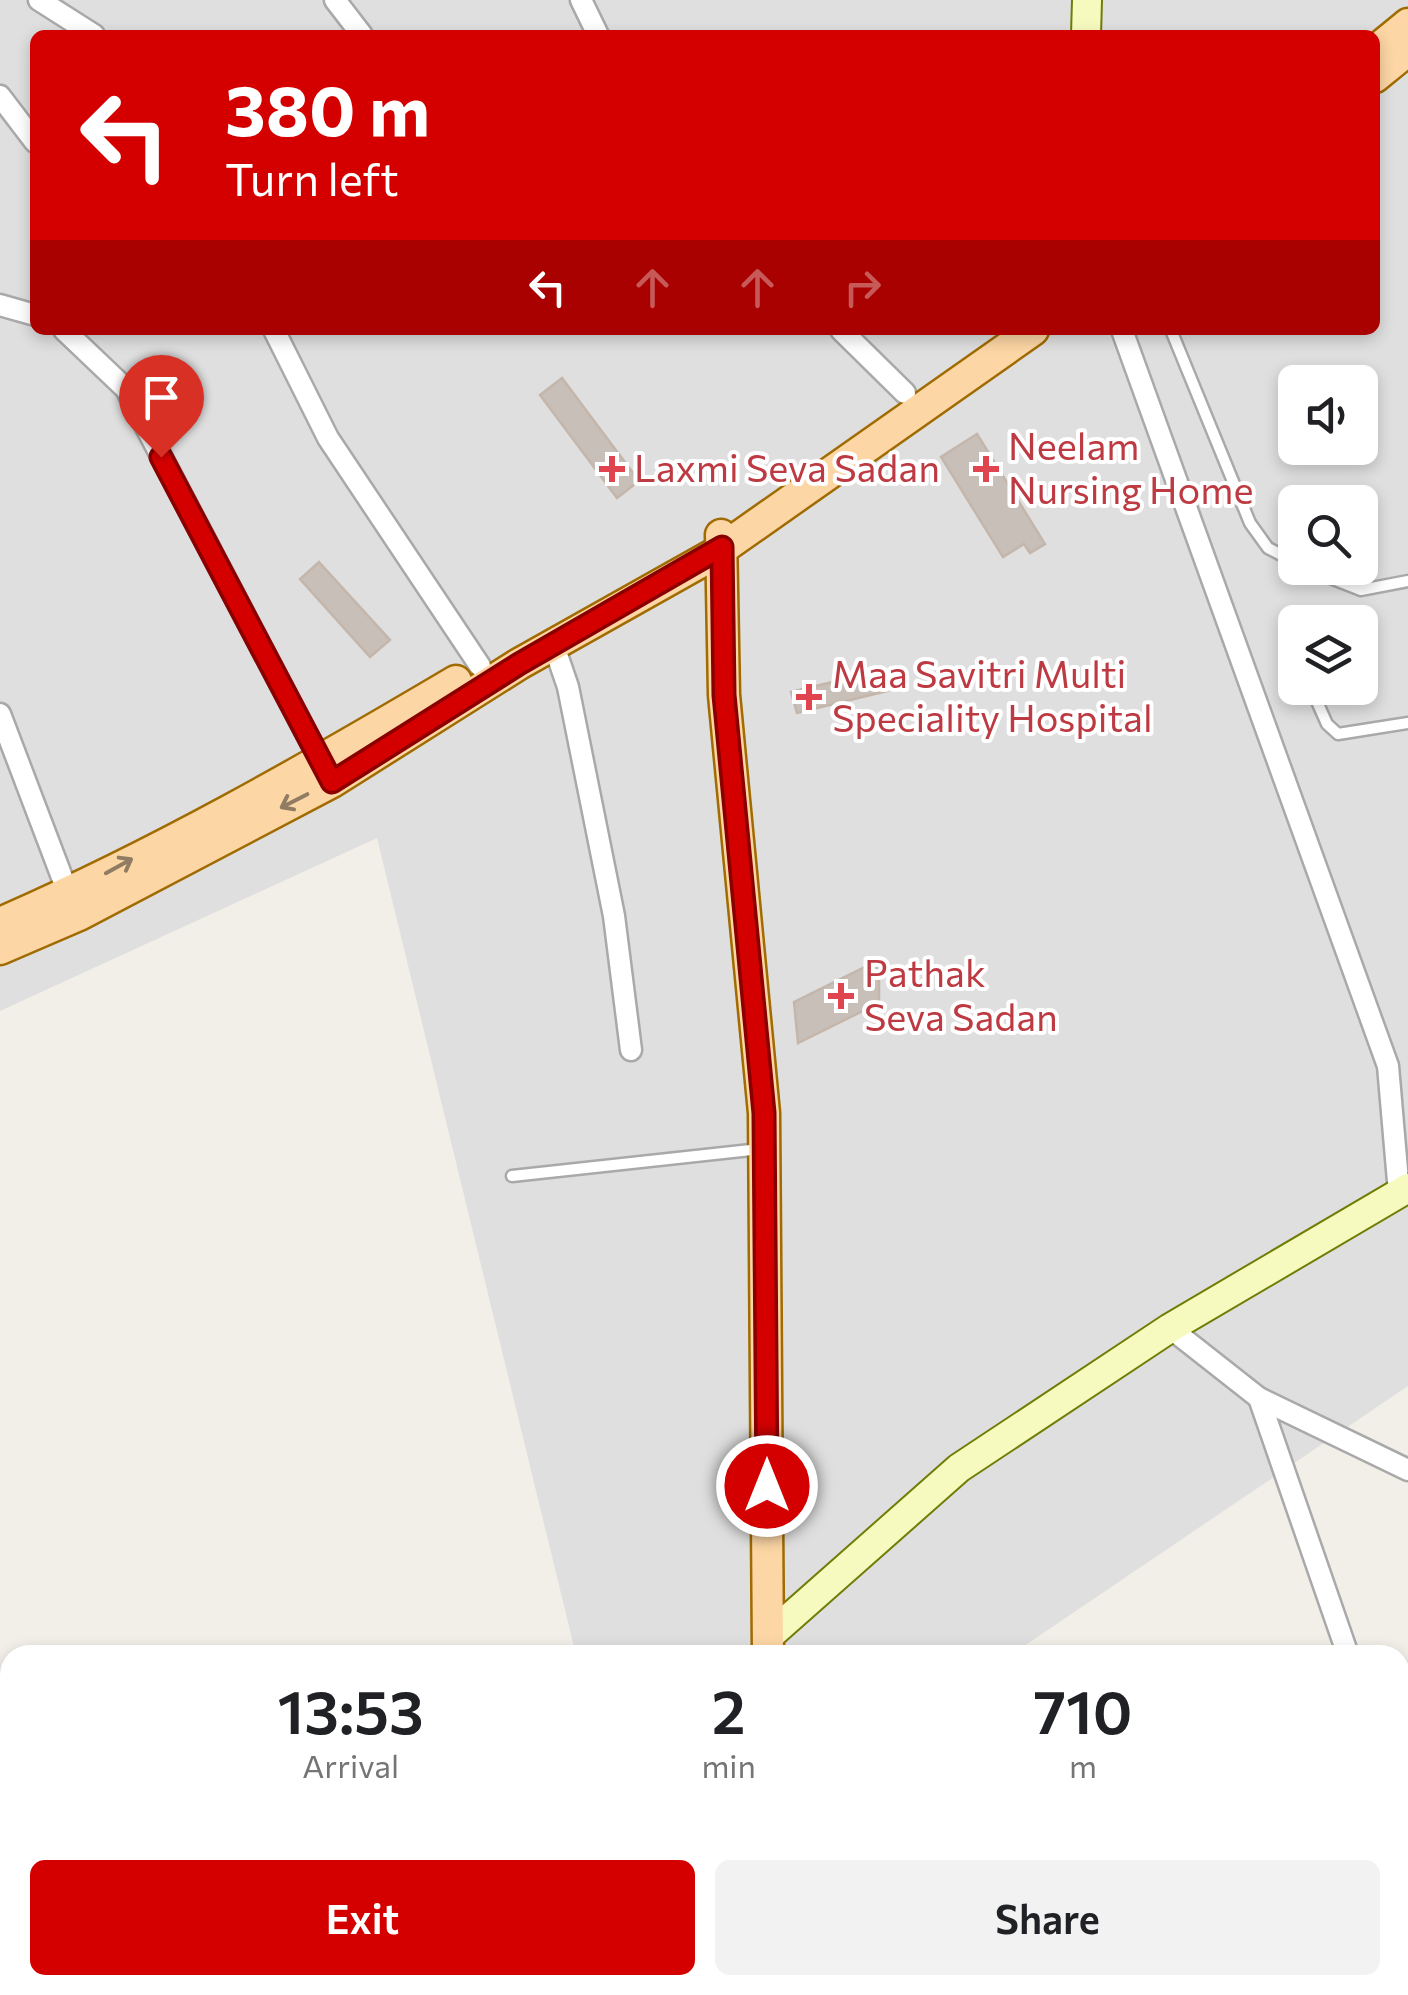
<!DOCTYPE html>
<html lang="en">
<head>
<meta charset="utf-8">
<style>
  body { margin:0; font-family:Commissioner,sans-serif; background:#f2f2f2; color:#202124; height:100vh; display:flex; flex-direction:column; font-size:38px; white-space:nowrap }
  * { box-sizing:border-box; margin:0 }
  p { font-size:32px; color:#757577 }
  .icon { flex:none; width:55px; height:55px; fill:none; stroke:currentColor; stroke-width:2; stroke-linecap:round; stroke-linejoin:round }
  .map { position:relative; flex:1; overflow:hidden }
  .panel { position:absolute; left:0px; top:1645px; width:1410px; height:350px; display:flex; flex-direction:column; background:#fff; border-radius:30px 30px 0 0; box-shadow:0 5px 15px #0003 }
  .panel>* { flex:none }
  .banner { position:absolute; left:30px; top:30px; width:1350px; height:305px; border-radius:15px; box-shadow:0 5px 15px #0003; background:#d40000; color:#fff; overflow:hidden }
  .buttons { position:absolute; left:1278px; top:365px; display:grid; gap:20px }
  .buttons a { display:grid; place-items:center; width:100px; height:100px; border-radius:15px; background:#fff; box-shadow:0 5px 15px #0003; font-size:50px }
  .pin { position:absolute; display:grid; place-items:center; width:85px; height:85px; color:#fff; margin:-102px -42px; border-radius:50% 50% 50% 0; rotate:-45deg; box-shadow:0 0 10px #0007 }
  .pin .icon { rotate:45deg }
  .me { position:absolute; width:110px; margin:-55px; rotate:0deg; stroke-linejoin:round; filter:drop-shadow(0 0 8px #0008) }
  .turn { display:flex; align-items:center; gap:35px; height:210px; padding:0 30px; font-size:45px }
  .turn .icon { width:130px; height:130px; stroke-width:2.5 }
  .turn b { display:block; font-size:70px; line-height:85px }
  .lanes { display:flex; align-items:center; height:95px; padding:0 30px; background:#0003; justify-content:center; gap:50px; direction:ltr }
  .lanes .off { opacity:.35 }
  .eta { display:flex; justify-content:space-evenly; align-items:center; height:170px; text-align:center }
  .eta b { font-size:60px; font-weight:600; line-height:70px }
  .primary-button { display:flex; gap:20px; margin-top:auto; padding:20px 30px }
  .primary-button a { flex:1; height:115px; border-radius:15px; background:#d40000; color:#fff; font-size:40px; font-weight:600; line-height:115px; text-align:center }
  .primary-button a+a { background:#f2f2f2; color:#202124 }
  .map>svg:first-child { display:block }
</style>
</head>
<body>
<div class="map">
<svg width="1408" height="1995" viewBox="0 0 1408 1995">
  <rect width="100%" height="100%" fill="#f2efe9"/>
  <!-- residential -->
  <path fill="#e0dfdf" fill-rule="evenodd" d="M0 0H1408V1386L1011 1655H576L377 838 0 1011ZM35 35H1375V330H35ZM1295 382H1360V448H1295ZM1295 502H1360V568H1295ZM1295 622H1360V688H1295Z"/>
  <!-- building -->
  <g fill="#c7bfb8" stroke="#c4b6ab" stroke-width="2.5">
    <polygon points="562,378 639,481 617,498 540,395"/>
    <polygon points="977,434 1045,544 1030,553 1024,544 1003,557 941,457"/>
    <polygon points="319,562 390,640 370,657 300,579"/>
    <polygon points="882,670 887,691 797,713 791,692"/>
    <polygon points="879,960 879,1003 798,1043 794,1002"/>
  </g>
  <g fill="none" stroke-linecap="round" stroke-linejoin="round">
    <!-- lane casing -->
    <g stroke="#a9a9a9" stroke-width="15">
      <g id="lane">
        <polyline points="1171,330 1250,523 1268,548 1295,562"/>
        <polyline points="1305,568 1361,590 1408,581"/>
        <polyline points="1311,688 1327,724 1338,734 1408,723"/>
        <polyline points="512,1176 760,1149"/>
      </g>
    </g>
    <!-- street casing -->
    <g stroke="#a9a9a9" stroke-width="25">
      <g id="street">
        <polyline points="39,0 94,35"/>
        <polyline points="335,0 362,35"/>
        <polyline points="581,0 598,35"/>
        <polyline points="0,96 35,142"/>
        <polyline points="0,305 35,315"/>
        <polyline points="64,330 126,389 326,771"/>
        <polyline points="274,330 328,438 480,666"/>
        <polyline points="841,330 905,393"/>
        <polyline points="1122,330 1388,1066 1399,1193"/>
        <polyline points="554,646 568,687 614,916 631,1050"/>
        <polyline points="0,714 68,893"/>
        <polyline points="1170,1328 1259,1398 1408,1470"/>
        <polyline points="1259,1398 1348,1655"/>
        <polyline points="1400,1776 1408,1794"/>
        <polyline points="64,1995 65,1985"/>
      </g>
    </g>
    <!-- secondary casing -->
    <g stroke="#707d05" stroke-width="32">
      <g id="secondary">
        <polyline points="1086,35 1087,0"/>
        <polyline points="769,1636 959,1468 1170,1328 1408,1188"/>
      </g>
    </g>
    <!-- primary casing -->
    <g stroke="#a06b00" stroke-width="35">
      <g id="primary">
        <polyline points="1375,51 1408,24"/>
        <polyline points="1375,77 1408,50"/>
        <polyline points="721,535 724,695 764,1113 768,1655"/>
        <path d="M0 923C157 855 309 768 456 681"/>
        <polyline points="0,949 79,915 332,782 519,664 713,555 1033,330"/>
        <polyline points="759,1995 759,1985"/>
      </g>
    </g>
    <!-- lane -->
    <use href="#lane" stroke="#fff" stroke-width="10"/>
    <!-- street -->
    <use href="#street" stroke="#fff" stroke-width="20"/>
    <!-- secondary -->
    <use href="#secondary" stroke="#f7fabf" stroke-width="28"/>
    <!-- primary -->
    <use href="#primary" stroke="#fcd6a4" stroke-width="30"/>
  </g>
  <!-- one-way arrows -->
  <defs><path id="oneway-shaft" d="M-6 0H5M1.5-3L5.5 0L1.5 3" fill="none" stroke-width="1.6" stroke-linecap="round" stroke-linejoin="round" transform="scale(2.5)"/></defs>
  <g stroke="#8f7c63">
    <use href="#oneway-shaft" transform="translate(294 801) rotate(153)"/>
    <use href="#oneway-shaft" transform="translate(119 866) rotate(-29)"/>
  </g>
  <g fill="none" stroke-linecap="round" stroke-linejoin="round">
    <!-- route casing -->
    <g stroke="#8a0000" stroke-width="25">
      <polyline id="route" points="161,457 332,782 519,664 722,547 724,695 764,1113 767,1486"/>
    </g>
    <!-- route -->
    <use href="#route" stroke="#d40000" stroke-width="18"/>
  </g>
  <!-- markers -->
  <g fill="#e0444e" stroke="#fff" stroke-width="4">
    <path d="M607 454h10v10h10v10h-10v10h-10v-10h-10v-10h10z"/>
    <path d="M981 454h10v10h10v10h-10v10h-10v-10h-10v-10h10z"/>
    <path d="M804 682h10v10h10v10h-10v10h-10v-10h-10v-10h10z"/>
    <path d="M836 981h10v10h10v10h-10v10h-10v-10h-10v-10h10z"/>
  </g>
  <g text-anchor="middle" stroke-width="8" stroke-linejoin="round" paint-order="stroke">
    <!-- health labels -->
    <g font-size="38" fill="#be3a42" stroke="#fff" text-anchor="start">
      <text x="1008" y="460">Neelam<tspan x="1008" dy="44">Nursing Home</tspan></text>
      <text x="634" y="482">Laxmi Seva Sadan</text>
      <text x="832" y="688">Maa Savitri Multi<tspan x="832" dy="44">Speciality Hospital</tspan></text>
      <text x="864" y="987">Pathak<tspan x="864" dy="44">Seva Sadan</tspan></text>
    </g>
  </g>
</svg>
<div class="buttons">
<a><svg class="icon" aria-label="sound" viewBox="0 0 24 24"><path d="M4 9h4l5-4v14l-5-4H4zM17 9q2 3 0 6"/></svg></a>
<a><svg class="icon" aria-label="search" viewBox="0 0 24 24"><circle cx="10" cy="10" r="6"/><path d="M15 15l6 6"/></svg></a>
<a><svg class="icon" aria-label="layers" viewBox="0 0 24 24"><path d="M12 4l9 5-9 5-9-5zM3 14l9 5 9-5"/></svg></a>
</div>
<div class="pin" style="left:161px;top:457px;background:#d93025"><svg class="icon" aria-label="arrive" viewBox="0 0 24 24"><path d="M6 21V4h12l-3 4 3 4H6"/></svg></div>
<svg class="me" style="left:767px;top:1486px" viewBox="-20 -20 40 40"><circle r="17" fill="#d40000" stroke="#fff" stroke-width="3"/><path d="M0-11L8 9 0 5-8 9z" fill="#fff"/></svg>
<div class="banner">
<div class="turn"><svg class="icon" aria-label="left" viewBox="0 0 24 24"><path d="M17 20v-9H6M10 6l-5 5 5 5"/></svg><div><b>380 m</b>Turn left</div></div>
<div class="lanes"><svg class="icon" aria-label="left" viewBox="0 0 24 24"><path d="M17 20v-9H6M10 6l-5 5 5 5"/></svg><svg class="icon off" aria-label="ahead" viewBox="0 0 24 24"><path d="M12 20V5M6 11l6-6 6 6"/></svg><svg class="icon off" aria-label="ahead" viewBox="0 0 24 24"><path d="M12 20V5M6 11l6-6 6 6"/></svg><svg class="icon off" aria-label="right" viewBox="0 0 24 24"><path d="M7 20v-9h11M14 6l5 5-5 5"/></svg></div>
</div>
<section class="panel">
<div class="eta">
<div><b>13:53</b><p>Arrival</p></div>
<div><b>2</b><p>min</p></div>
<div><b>710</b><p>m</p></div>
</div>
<div class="primary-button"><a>Exit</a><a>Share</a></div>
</section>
</div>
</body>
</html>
